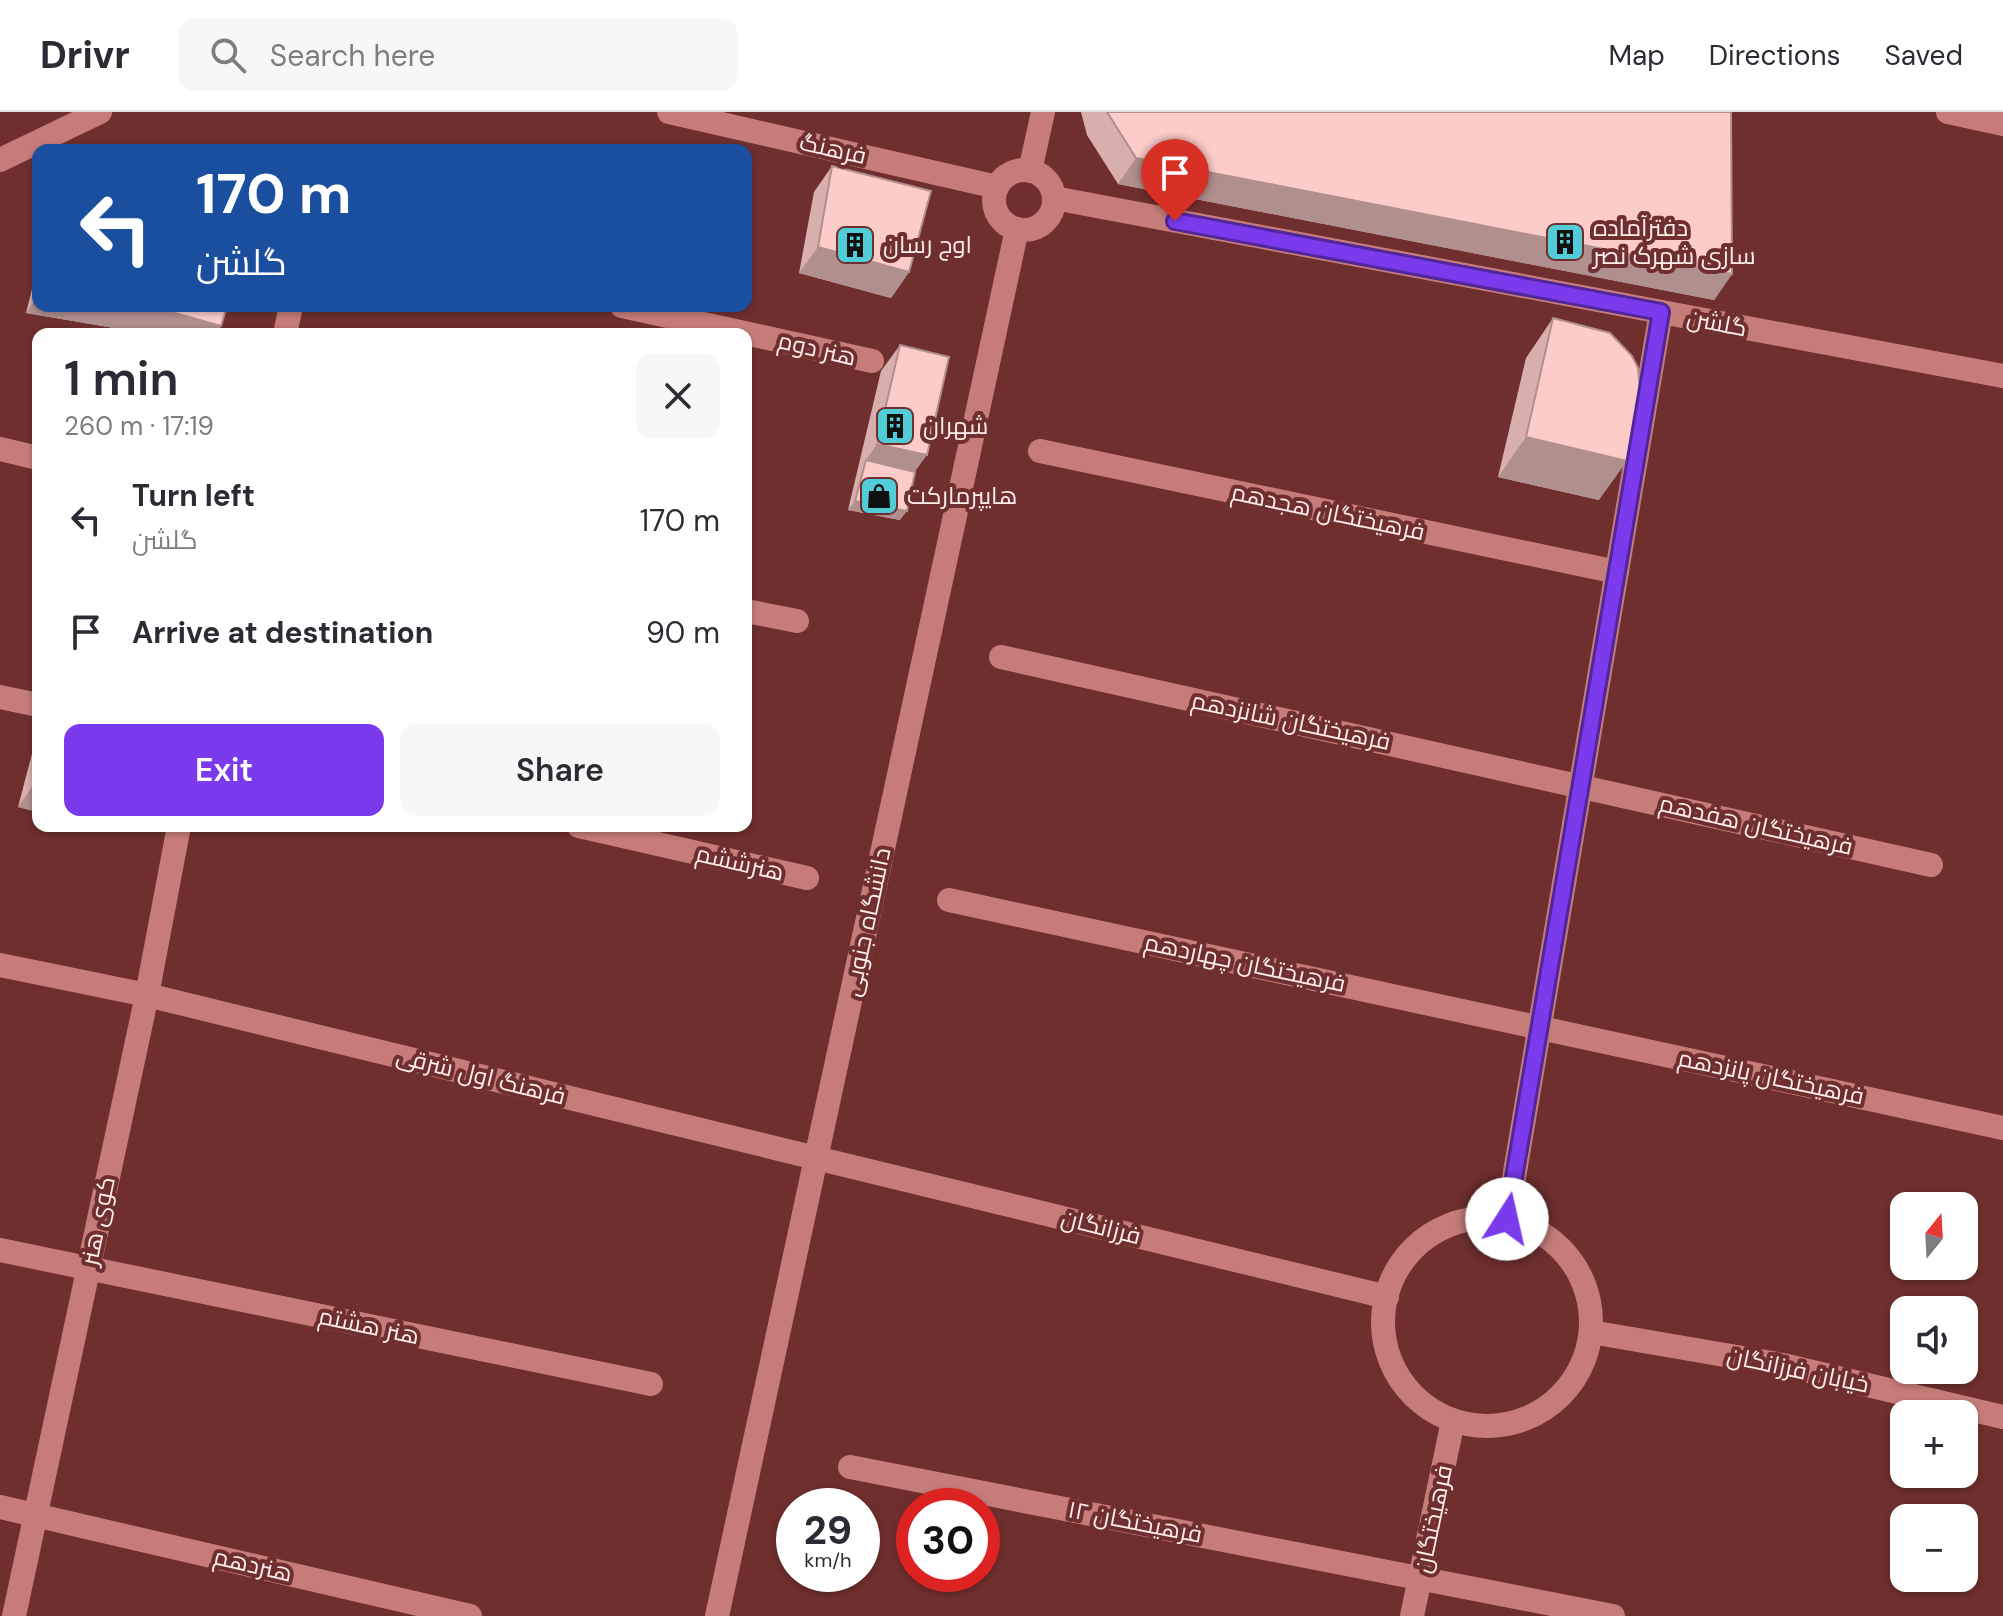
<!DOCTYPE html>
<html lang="en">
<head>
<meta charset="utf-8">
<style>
  body { margin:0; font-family:"DM Sans",Cairo,sans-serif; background:#f7f7f7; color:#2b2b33; height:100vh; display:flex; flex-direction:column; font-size:30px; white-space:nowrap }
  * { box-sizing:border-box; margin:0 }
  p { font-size:26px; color:#7c7c81 }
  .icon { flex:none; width:44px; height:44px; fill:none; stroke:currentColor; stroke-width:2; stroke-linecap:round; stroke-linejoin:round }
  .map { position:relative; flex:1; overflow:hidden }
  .panel { position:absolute; left:32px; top:216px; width:720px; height:504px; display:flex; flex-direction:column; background:#fff; border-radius:16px; box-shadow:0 2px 6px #0004 }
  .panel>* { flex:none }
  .banner { position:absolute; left:32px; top:32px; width:720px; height:168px; border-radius:16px; box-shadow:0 2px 6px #0004; background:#1a4fa0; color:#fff; overflow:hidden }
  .needle { width:52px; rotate:18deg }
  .tools { position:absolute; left:1890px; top:1080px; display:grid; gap:16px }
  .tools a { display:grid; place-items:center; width:88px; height:88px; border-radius:16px; background:#fff; box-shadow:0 2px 6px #0004; font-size:40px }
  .speed { position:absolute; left:776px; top:1376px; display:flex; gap:16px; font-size:40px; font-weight:700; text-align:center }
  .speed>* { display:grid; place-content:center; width:104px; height:104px; border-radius:50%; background:#fff; box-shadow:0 2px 6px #0004; line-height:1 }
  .speed small { font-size:20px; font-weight:400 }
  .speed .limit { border:12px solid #d22; background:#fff; color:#111 }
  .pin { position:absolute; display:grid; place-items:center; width:68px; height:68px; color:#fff; margin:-82px -34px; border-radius:50% 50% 50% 0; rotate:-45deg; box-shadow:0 0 8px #0007 }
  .pin .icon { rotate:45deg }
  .me { position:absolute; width:88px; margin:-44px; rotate:10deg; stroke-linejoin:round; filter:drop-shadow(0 0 6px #0008) }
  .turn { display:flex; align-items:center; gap:28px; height:168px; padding:0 32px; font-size:36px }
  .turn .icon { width:104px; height:104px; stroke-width:2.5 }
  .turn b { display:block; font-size:56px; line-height:68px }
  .round { display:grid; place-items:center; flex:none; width:84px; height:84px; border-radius:16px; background:#f7f7f7 }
  .overview { display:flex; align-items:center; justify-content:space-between; height:136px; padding:0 32px }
  h1 { font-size:48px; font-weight:600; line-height:60px }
  .button { display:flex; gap:16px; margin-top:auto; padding:16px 32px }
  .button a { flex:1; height:92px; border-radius:16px; background:#7c3aed; color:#fff; font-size:32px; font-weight:600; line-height:92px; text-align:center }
  .button a+a { background:#f7f7f7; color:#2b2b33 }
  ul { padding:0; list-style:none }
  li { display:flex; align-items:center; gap:24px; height:112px; padding:0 32px }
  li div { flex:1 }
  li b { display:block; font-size:30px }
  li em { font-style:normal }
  header { display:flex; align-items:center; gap:48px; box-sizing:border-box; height:112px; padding:0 40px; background:#fff; border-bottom:2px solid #e1e1e2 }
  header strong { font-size:38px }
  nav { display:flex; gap:44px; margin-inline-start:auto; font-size:28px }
  .search { width:560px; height:72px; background:#f7f7f7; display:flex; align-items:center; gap:20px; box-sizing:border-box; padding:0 28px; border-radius:16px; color:#7c7c81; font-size:30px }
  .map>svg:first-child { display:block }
</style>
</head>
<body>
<header>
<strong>Drivr</strong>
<div class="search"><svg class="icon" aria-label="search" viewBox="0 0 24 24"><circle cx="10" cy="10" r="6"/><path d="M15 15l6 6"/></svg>Search here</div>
<nav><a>Map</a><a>Directions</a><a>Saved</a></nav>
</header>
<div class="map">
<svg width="2003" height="1504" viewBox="0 0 2003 1504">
  <rect width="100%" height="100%" fill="#6f2f2e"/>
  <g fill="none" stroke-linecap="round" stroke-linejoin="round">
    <!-- street -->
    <g stroke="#c67d7a" stroke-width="24">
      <polyline points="1948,0 2003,12"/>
      <polyline points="1054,86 2003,264"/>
      <polyline points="622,194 872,249"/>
      <polyline points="285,222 291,194"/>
      <polyline points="0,337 38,346"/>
      <polyline points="1040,339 1617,460"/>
      <polyline points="746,499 797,509"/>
      <polyline points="1001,545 1931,753"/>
      <polyline points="0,585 38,593"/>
      <polyline points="579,714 807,766"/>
      <polyline points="949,788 2003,1016"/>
      <polyline points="0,853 147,883 1387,1185"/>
      <circle cx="1487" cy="1210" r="104"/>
      <polyline points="1507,1107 1661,200"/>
      <polyline points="0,1138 651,1272"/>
      <polyline points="1591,1220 1783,1253 2003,1305"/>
      <polyline points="850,1355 1613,1504"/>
      <polyline points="0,1395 470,1504"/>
      <polyline points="14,1504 147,883 179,714"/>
      <polyline points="1412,1504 1453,1309"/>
    </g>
    <!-- secondary -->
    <g stroke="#c67d7a" stroke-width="24">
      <polyline points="669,0 997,75"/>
      <polyline points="0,48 100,0"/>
      <circle cx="1024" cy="88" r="30"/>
      <polyline points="1030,59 1043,0"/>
      <polyline points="717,1504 1017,117"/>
    </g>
  </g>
  <!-- wall -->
  <g fill="#d9afad">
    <polygon points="1081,0 1731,0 1732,162 1714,188 1118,72 1087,23"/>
    <polygon points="832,54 909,160 891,186 799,161 814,80"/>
    <polygon points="38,153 38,194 221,214 216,222 138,222 120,217 26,201"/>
    <polygon points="1553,206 1599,388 1498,365 1526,246"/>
    <polygon points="900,233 915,360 900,408 848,398 881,259"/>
    <polygon points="38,619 38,700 18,695"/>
  </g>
  <!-- shaded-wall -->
  <g fill="#b08f8d">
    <polygon points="1136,46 1732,162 1714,188 1118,72"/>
    <polygon points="818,135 909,160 891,186 799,161"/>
    <polygon points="38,183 38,194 150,194 221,214 216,222 138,222 120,217 26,201"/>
    <polygon points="1526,325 1627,349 1599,388 1498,365"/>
    <polygon points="877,332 927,343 908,369 866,348"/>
    <polygon points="855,389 907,399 900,408 848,398"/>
    <polygon points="36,669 38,670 38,700 18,695"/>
  </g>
  <!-- building -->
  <g fill="#fcccc9" stroke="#b08f8d" stroke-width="2">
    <polygon points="1107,0 1731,0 1732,162 1136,46"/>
    <polygon points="832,54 931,79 909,160 818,135"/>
    <polygon points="150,194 227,194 221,214"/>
    <polygon points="1553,206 1610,221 1632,244 1638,256 1640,278 1627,349 1526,325"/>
    <polygon points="900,233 949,245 927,343 877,332"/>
    <polygon points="866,348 915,360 907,399 855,389"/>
  </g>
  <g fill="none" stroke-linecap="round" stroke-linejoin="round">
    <!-- route casing -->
    <g stroke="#51269a" stroke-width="20">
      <polyline id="route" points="1175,109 1661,200 1507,1107"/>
    </g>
    <!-- route -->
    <use href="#route" stroke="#7c3aed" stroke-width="14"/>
  </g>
  <!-- icons -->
  <defs>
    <g id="building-square" transform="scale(2)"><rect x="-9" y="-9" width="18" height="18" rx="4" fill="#52ccd6" stroke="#6f2f2e"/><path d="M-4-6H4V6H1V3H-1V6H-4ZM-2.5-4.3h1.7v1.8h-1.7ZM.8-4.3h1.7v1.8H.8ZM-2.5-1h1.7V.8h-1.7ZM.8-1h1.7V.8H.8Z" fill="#111"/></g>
    <g id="shop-square" transform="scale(2)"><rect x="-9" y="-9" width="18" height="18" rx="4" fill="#52ccd6" stroke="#6f2f2e"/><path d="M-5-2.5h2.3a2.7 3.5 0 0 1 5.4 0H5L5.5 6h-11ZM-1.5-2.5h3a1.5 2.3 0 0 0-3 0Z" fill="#111"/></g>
  </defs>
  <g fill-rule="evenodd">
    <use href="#building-square" x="1565" y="130"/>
    <use href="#building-square" x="855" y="133"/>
    <use href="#building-square" x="895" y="314"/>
    <use href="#shop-square" x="879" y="384"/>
  </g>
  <g text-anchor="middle" stroke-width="8" stroke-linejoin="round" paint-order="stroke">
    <!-- street labels -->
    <g font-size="24" fill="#fcecea" stroke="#6f2f2e">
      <text transform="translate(833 37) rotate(13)" y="8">فرهنگ</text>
      <text transform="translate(1717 211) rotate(11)" y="8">گلشن</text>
      <text transform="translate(817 237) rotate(13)" y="8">هنر دوم</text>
      <text transform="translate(1328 400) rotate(12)" y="8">فرهیختگان هجدهم</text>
      <text transform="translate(1291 609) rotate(12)" y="8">فرهیختگان شانزدهم</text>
      <text transform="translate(1756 713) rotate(13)" y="8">فرهیختگان هفدهم</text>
      <text transform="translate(740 751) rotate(13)" y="8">هنرششم</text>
      <text transform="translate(867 810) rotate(-78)" y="8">دانشگاه جنوبی</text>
      <text transform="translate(1245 851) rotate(12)" y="8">فرهیختگان چهاردهم</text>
      <text transform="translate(481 964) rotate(14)" y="8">فرهنگ اول شرقی</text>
      <text transform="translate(1771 965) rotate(12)" y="8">فرهیختگان پانزدهم</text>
      <text transform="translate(98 1109) rotate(-78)" y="8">کوی هنر</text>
      <text transform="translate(1101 1115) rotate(14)" y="8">فرزانگان</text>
      <text transform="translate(369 1214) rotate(12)" y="8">هنر هشتم</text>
      <text transform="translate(1798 1258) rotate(12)" y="8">خیابان فرزانگان</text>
      <text transform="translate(1433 1407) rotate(-78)" y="8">فرهیختگان</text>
      <text transform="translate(1135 1410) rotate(11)" y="8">فرهیختگان ۱۲</text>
      <text transform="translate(253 1453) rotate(13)" y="8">هنردهم</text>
    </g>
    <!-- poi labels -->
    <g font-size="24" fill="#fcecea" stroke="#6f2f2e" text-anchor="start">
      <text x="1593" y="124">دفترآماده<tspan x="1593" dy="28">سازی شهرک نصر</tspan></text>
      <text x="883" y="141">اوج رسان</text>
      <text x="923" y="322">شهران</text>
      <text x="907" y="392">هایپرمارکت</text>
    </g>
  </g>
</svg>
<div class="tools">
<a><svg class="needle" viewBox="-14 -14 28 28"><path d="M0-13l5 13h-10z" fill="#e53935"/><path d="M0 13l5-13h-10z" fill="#7c7c81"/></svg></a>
<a><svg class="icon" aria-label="sound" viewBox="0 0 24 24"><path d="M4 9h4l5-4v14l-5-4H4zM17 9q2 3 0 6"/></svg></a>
<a>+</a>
<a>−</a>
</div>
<div class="speed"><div>29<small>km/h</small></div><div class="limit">30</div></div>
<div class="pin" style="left:1175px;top:109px;background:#d93025"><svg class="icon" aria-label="arrive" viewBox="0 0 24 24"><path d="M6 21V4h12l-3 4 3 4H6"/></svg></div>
<svg class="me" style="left:1507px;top:1107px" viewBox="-20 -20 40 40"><circle r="19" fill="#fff"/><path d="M0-13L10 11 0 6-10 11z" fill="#7c3aed"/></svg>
<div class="banner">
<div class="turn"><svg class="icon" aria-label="left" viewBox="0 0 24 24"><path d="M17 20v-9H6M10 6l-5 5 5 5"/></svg><div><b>170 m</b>گلشن</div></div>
</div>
<section class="panel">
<div class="overview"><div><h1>1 min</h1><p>260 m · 17:19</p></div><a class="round"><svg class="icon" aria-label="close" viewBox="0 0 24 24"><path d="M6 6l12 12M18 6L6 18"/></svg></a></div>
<ul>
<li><svg class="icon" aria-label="left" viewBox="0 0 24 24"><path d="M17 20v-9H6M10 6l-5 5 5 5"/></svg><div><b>Turn left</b><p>گلشن</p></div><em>170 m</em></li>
<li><svg class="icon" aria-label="arrive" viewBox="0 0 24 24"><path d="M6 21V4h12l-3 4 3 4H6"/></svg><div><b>Arrive at destination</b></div><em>90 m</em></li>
</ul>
<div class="button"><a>Exit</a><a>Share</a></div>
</section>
</div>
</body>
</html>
